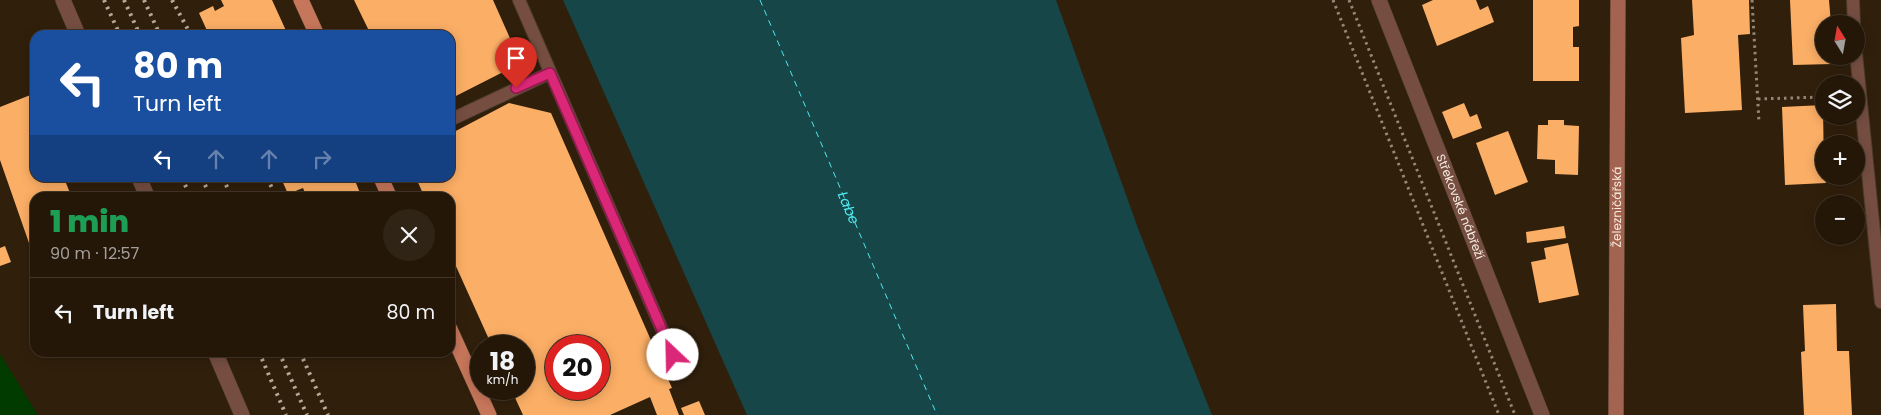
<!DOCTYPE html>
<html lang="en">
<head>
<meta charset="utf-8">
<style>
  body { margin:0; font-family:Poppins,sans-serif; background:#302416; color:#f1f3f6; height:100vh; display:flex; flex-direction:column; font-size:19px; white-space:nowrap }
  * { box-sizing:border-box; margin:0 }
  p { font-size:16px; color:#a39f9c }
  .icon { flex:none; width:28px; height:28px; fill:none; stroke:currentColor; stroke-width:2; stroke-linecap:round; stroke-linejoin:round }
  .map { position:relative; flex:1; overflow:hidden }
  .panel { position:absolute; left:30px; top:192px; width:425px; height:165px; display:flex; flex-direction:column; background:#241708; border-radius:15px; box-shadow:0 2px 12px #0003,0 0 0 1px #413629 }
  .panel>* { flex:none }
  .banner { position:absolute; left:30px; top:30px; width:425px; height:152px; border-radius:15px; box-shadow:0 2px 12px #0003,0 0 0 1px #413629; background:#1a4fa0; color:#fff; overflow:hidden }
  .needle { width:32px; rotate:349deg }
  .tools { position:absolute; left:1815px; top:15px; display:grid; gap:10px }
  .tools a { display:grid; place-items:center; width:50px; height:50px; border-radius:50%; background:#241708; box-shadow:0 2px 12px #0003,0 0 0 1px #413629; font-size:25px }
  .speed { position:absolute; left:470px; top:335px; display:flex; gap:10px; font-size:25px; font-weight:700; text-align:center }
  .speed>* { display:grid; place-content:center; width:65px; height:65px; border-radius:50%; background:#241708; box-shadow:0 2px 12px #0003,0 0 0 1px #413629; line-height:1 }
  .speed small { font-size:12px; font-weight:400 }
  .speed .limit { border:8px solid #d22; background:#fff; color:#111 }
  .pin { position:absolute; display:grid; place-items:center; width:42px; height:42px; color:#fff; margin:-51px -21px; border-radius:50% 50% 50% 0; rotate:-45deg; box-shadow:0 0 5px #0007 }
  .pin .icon { rotate:45deg }
  .me { position:absolute; width:55px; margin:-28px; rotate:336deg; stroke-linejoin:round; filter:drop-shadow(0 0 4px #0008) }
  .turn { display:flex; align-items:center; gap:18px; height:105px; padding:0 20px; font-size:22px }
  .turn .icon { width:65px; height:65px; stroke-width:2.5 }
  .turn b { display:block; font-size:35px; line-height:42px }
  .lanes { display:flex; align-items:center; height:48px; padding:0 20px; background:#0003; justify-content:center; gap:25px; direction:ltr }
  .lanes .off { opacity:.35 }
  .round { display:grid; place-items:center; flex:none; width:52px; height:52px; border-radius:26px; background:#302416 }
  .overview { display:flex; align-items:center; justify-content:space-between; height:85px; padding:0 20px }
  h1 { font-size:30px; font-weight:800; line-height:38px; color:#1e9e55 }
  ul { padding:0; list-style:none }
  li { display:flex; align-items:center; gap:15px; height:70px; padding:0 20px; border-top:1px solid #413629 }
  li div { flex:1 }
  li b { display:block; font-size:19px }
  li em { font-style:normal }
  .map>svg:first-child { display:block }
</style>
</head>
<body>
<div class="map">
<svg width="1881" height="415" viewBox="0 0 1881 415">
  <rect width="100%" height="100%" fill="#301f0b"/>
  <!-- green -->
  <polygon fill="#013b00" points="0,354 38,415 0,415"/>
  <!-- water -->
  <polygon fill="#164648" points="563,0 1056,0 1139,231 1212,415 747,415"/>
  <g fill="none" stroke-linecap="round" stroke-linejoin="round">
    <!-- ferry -->
    <path stroke="#50e9ef" stroke-width="1" stroke-dasharray="6 5" stroke-linecap="butt" id="s1" d="M760 0 937 415"/>
  </g>
  <!-- building -->
  <g fill="#fbae65" fill-rule="evenodd">
    <polygon points="221,0 272,0 288,35 209,35 199,13 213,6 215,11 224,6"/>
    <polygon points="354,0 493,0 521,63 450,99 450,35 371,35"/>
    <polygon points="1433,0 1476,0 1480,10 1488,6 1494,22 1437,46 1422,5"/>
    <polygon points="1533,0 1579,0 1579,26 1573,27 1573,47 1579,47 1579,81 1533,81"/>
    <polygon points="1692,0 1749,0 1750,34 1738,35 1742,110 1685,113 1681,38 1694,35"/>
    <polygon points="1790,0 1829,0 1831,24 1824,24 1824,56 1832,56 1833,64 1793,65"/>
    <polygon points="33,94 35,178 64,178 72,198 35,198 35,241 29,243 0,160 0,107"/>
    <path d="M509 103 551 113 672 388 669 389 679 415H657L650 397 610 415H523L511 389H524V346H492L450 253V198H425L416 178H450V134ZM556 346H599V389H556Z"/>
    <polygon points="1464,103 1470,117 1477,114 1482,128 1453,139 1442,112"/>
    <polygon points="1823,105 1824,176 1826,183 1785,185 1782,107"/>
    <polygon points="1548,120 1564,120 1564,125 1579,126 1578,175 1555,174 1555,160 1537,159 1538,125 1548,125"/>
    <polygon points="1508,131 1528,182 1495,195 1476,143"/>
    <polygon points="281,178 354,178 362,198 307,198 303,188 288,194"/>
    <polygon points="1564,226 1566,238 1527,243 1526,232"/>
    <polygon points="1568,243 1579,295 1539,303 1531,262 1546,259 1544,248"/>
    <polygon points="5,246 11,262 0,266 0,248"/>
    <polygon points="1836,304 1837,351 1849,351 1852,415 1804,415 1801,352 1805,351 1803,305"/>
    <polygon points="699,401 705,415 684,415 681,408"/>
  </g>
  <g fill="none" stroke-linecap="round" stroke-linejoin="round">
    <!-- service casing -->
    <g stroke="#4c3c29" stroke-width="14">
      <g id="service">
        <polyline points="519,0 673,355"/>
        <polyline points="1853,0 1854,24"/>
        <polyline points="1856,53 1881,302"/>
        <polyline points="450,120 550,73"/>
      </g>
    </g>
    <!-- minor casing -->
    <g stroke="#4c3c29" stroke-width="16">
      <g id="minor">
        <polyline points="63,0 78,35"/>
        <path id="s2" d="M1379 0 1542 415"/>
        <polyline points="139,178 148,198"/>
        <polyline points="215,352 242,415"/>
      </g>
    </g>
    <!-- secondary casing -->
    <g stroke="#4c3c29" stroke-width="16">
      <g id="secondary">
        <path id="s3" d="M1616 415 1618 0"/>
      </g>
    </g>
    <!-- primary casing -->
    <g stroke="#4c3c29" stroke-width="16">
      <g id="primary">
        <polyline points="301,0 317,35"/>
        <polyline points="381,178 390,198"/>
        <polyline points="450,329 489,415"/>
      </g>
    </g>
    <!-- path -->
    <g stroke="#958777" stroke-width="3" stroke-dasharray="2.5 4" stroke-linecap="butt">
      <polyline points="1333,0 1499,415"/>
      <polyline points="1349,0 1515,415"/>
      <polyline points="1752,0 1759,122"/>
      <polyline points="1758,99 1824,97"/>
    </g>
    <!-- service -->
    <use href="#service" stroke="#754e41" stroke-width="12"/>
    <!-- minor -->
    <use href="#minor" stroke="#754e41" stroke-width="15"/>
    <!-- secondary -->
    <use href="#secondary" stroke="#a26450" stroke-width="15"/>
    <!-- primary -->
    <use href="#primary" stroke="#c6765b" stroke-width="15"/>
    <!-- rail -->
    <g stroke="#b7aa9c" stroke-width="4" stroke-dasharray="2.5 5" stroke-linecap="butt">
      <polyline points="104,0 120,35"/>
      <polyline points="124,0 140,35"/>
      <polyline points="144,0 160,35"/>
      <polyline points="172,0 191,35"/>
      <polyline points="182,178 191,198"/>
      <polyline points="202,178 211,198"/>
      <polyline points="223,178 232,198"/>
      <polyline points="267,178 273,190"/>
      <polyline points="259,352 286,415"/>
      <polyline points="279,352 307,415"/>
      <polyline points="300,352 328,415"/>
    </g>
  </g>
  <g fill="none" stroke-linecap="round" stroke-linejoin="round">
    <!-- route casing -->
    <g stroke="#8e194d" stroke-width="12">
      <polyline id="route" points="516,88 550,73 673,355"/>
    </g>
    <!-- route -->
    <use href="#route" stroke="#db2777" stroke-width="9"/>
  </g>
  <g text-anchor="middle" stroke-width="5" stroke-linejoin="round" paint-order="stroke">
    <!-- street labels -->
    <g font-size="12" fill="#f7ece0" stroke="#261603">
      <text dy="4" stroke="none"><textPath href="#s2" startOffset="222">Střekovské nábřeží</textPath></text>
      <text dy="4" stroke="none"><textPath href="#s3" startOffset="208">Železničářská</textPath></text>
    </g>
    <!-- water labels -->
    <g font-size="14" font-style="italic" fill="#50e9ef" stroke="#261603">
      <text dy="5" stroke="none"><textPath href="#s1" startOffset="226">Labe</textPath></text>
    </g>
  </g>
</svg>
<div class="tools">
<a><svg class="needle" viewBox="-14 -14 28 28"><path d="M0-13l5 13h-10z" fill="#e53935"/><path d="M0 13l5-13h-10z" fill="#a39f9c"/></svg></a>
<a><svg class="icon" aria-label="layers" viewBox="0 0 24 24"><path d="M12 4l9 5-9 5-9-5zM3 14l9 5 9-5"/></svg></a>
<a>+</a>
<a>−</a>
</div>
<div class="speed"><div>18<small>km/h</small></div><div class="limit">20</div></div>
<div class="pin" style="left:516px;top:88px;background:#d93025"><svg class="icon" aria-label="arrive" viewBox="0 0 24 24"><path d="M6 21V4h12l-3 4 3 4H6"/></svg></div>
<svg class="me" style="left:673px;top:355px" viewBox="-20 -20 40 40"><circle r="19" fill="#fff"/><path d="M0-13L10 11 0 6-10 11z" fill="#db2777"/></svg>
<div class="banner">
<div class="turn"><svg class="icon" aria-label="left" viewBox="0 0 24 24"><path d="M17 20v-9H6M10 6l-5 5 5 5"/></svg><div><b>80 m</b>Turn left</div></div>
<div class="lanes"><svg class="icon" aria-label="left" viewBox="0 0 24 24"><path d="M17 20v-9H6M10 6l-5 5 5 5"/></svg><svg class="icon off" aria-label="ahead" viewBox="0 0 24 24"><path d="M12 20V5M6 11l6-6 6 6"/></svg><svg class="icon off" aria-label="ahead" viewBox="0 0 24 24"><path d="M12 20V5M6 11l6-6 6 6"/></svg><svg class="icon off" aria-label="right" viewBox="0 0 24 24"><path d="M7 20v-9h11M14 6l5 5-5 5"/></svg></div>
</div>
<section class="panel">
<div class="overview"><div><h1>1 min</h1><p>90 m · 12:57</p></div><a class="round"><svg class="icon" aria-label="close" viewBox="0 0 24 24"><path d="M6 6l12 12M18 6L6 18"/></svg></a></div>
<ul>
<li><svg class="icon" aria-label="left" viewBox="0 0 24 24"><path d="M17 20v-9H6M10 6l-5 5 5 5"/></svg><div><b>Turn left</b></div><em>80 m</em></li>
</ul>
</section>
</div>
</body>
</html>
